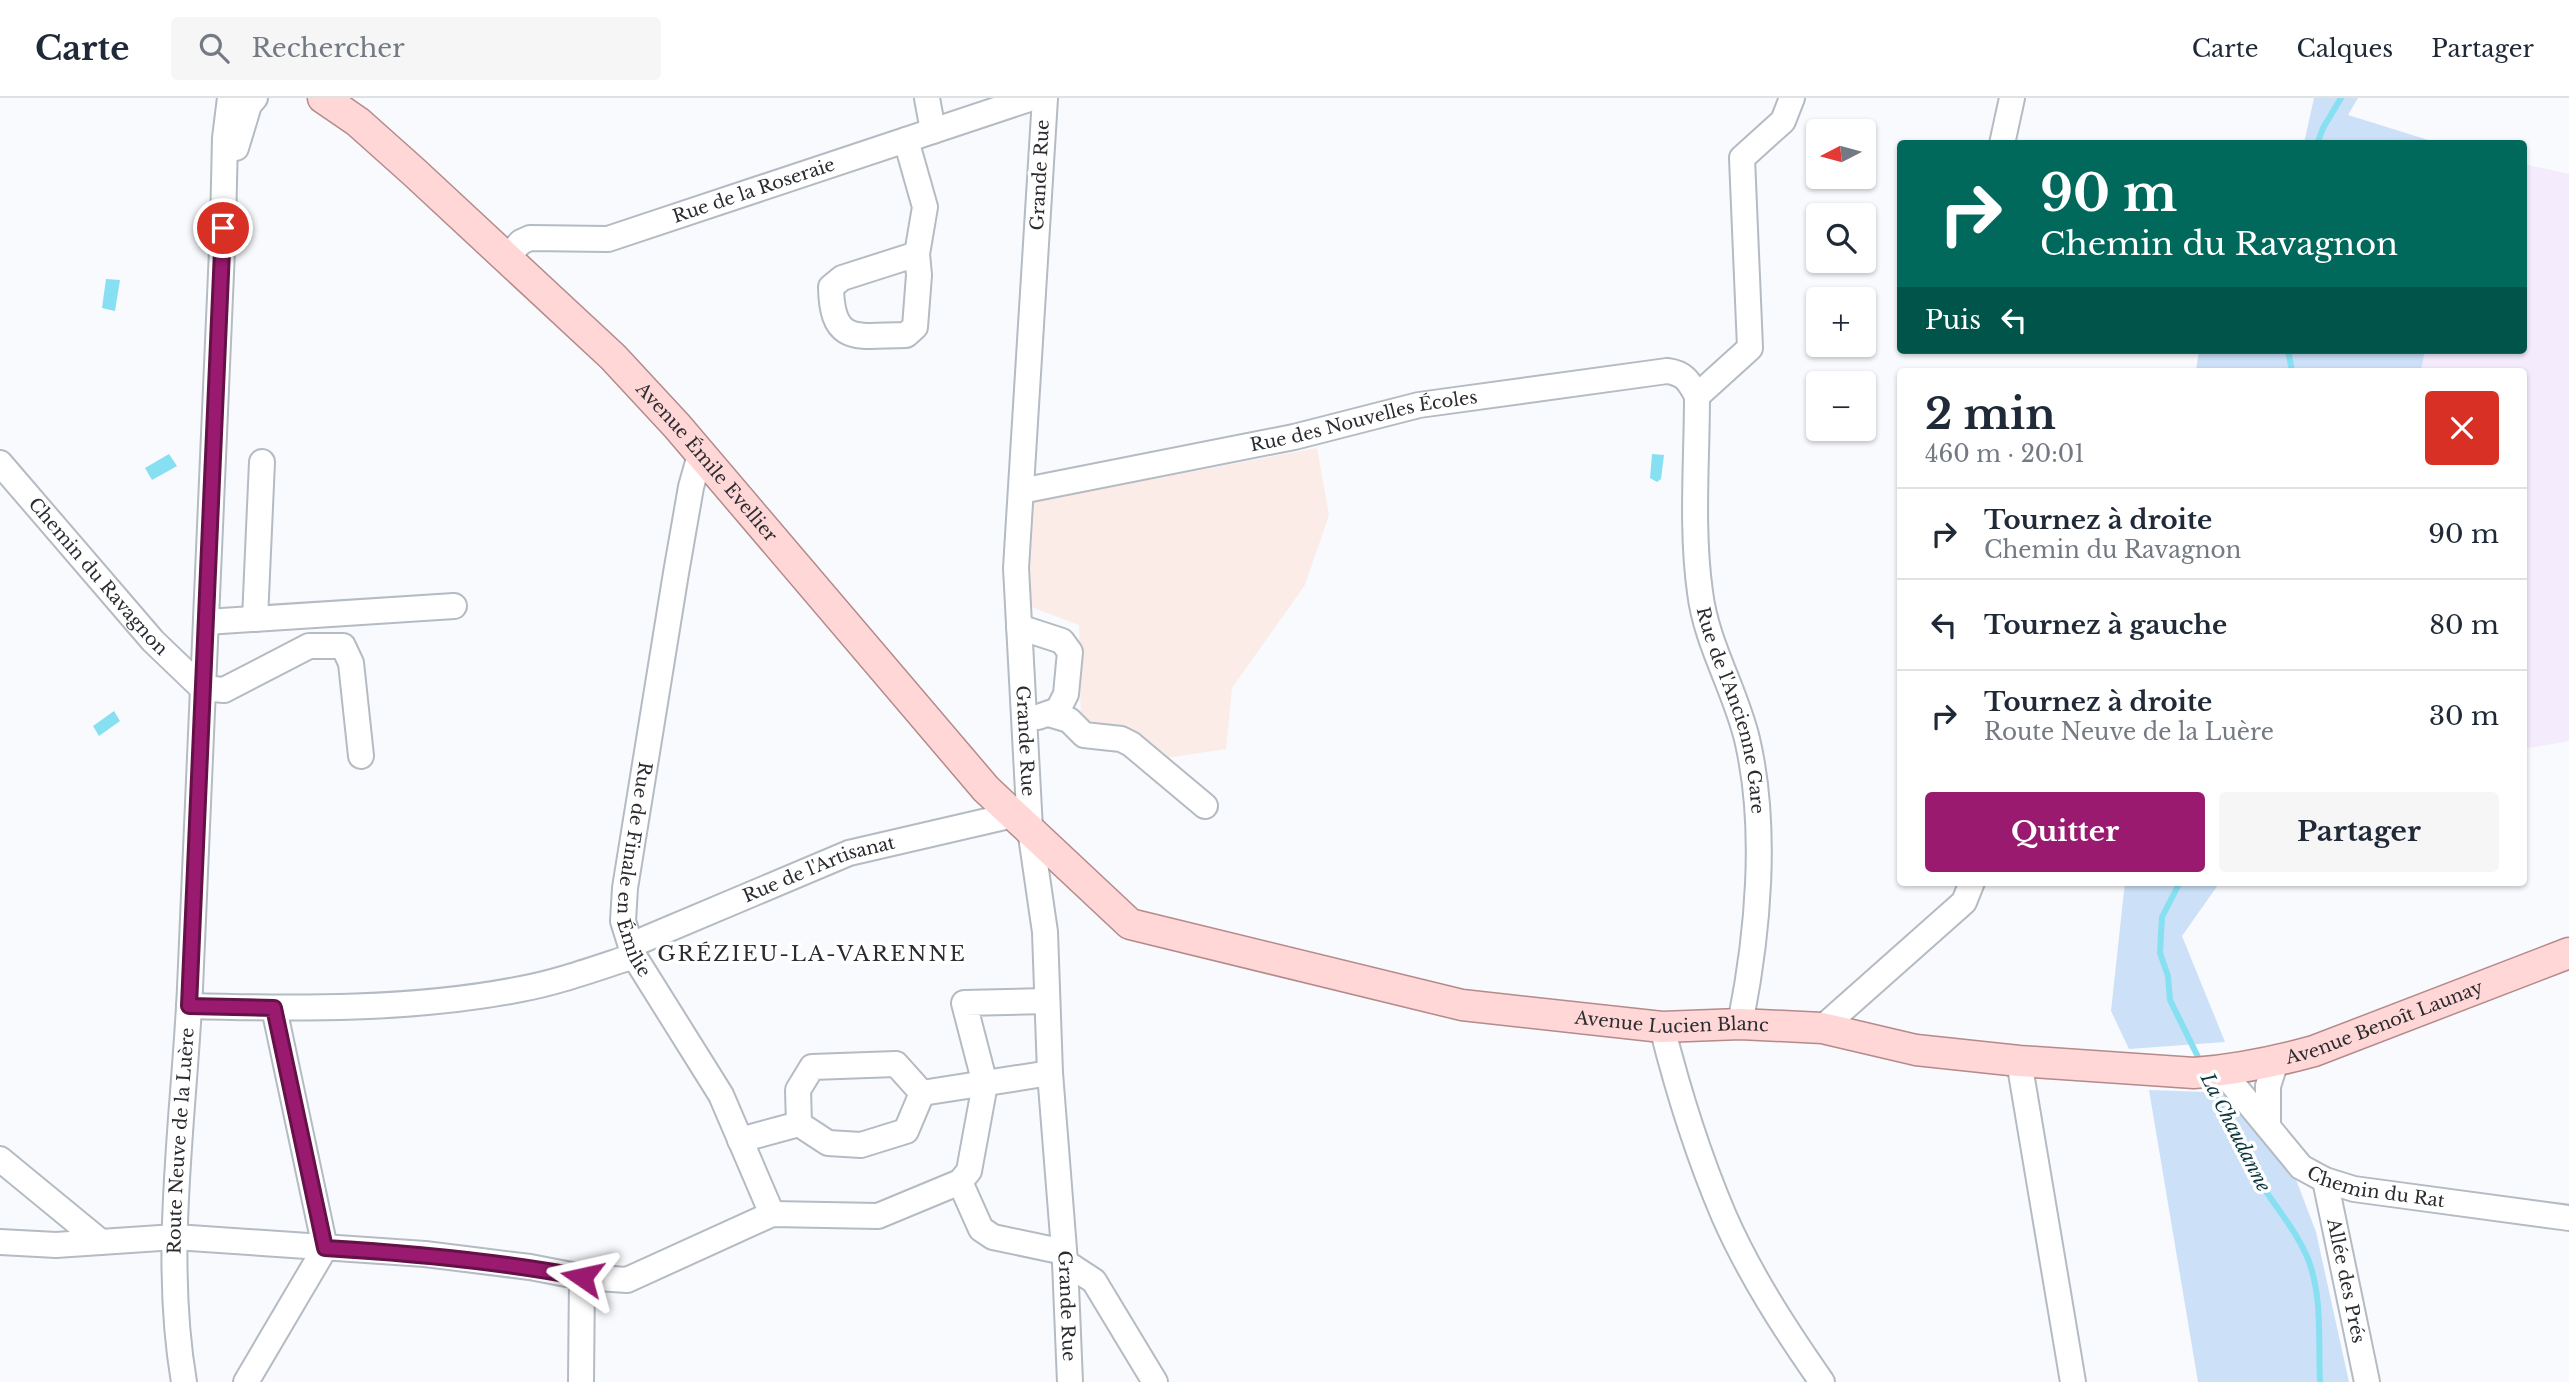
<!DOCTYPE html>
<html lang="fr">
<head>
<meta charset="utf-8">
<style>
  body { margin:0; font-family:"Libre Baskerville",serif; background:#f6f6f7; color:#1f2937; height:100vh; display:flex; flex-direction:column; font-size:26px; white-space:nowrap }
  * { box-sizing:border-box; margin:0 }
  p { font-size:23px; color:#747a83 }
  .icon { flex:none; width:38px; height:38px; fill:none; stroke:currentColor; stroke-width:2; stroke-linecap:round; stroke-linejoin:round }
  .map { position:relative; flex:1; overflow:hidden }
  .panel { position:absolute; left:1897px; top:270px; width:630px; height:518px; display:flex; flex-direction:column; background:#fff; border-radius:7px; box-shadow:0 2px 5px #0004 }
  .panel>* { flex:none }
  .hud { position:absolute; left:1897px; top:42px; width:630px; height:214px; border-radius:7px; box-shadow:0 2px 5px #0004; background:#00695c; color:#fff; overflow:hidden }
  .needle { width:46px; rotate:264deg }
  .fabs { position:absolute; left:1806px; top:21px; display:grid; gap:14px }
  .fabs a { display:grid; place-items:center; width:70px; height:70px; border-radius:7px; background:#fff; box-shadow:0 2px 5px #0004; font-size:35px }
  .pin { position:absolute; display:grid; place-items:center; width:60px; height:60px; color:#fff; margin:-30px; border:4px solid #fff; border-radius:50%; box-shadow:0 2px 7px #0007 }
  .me { position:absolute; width:77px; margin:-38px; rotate:281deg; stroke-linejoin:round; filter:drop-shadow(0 0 5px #0008) }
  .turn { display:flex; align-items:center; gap:24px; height:147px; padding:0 28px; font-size:32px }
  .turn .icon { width:91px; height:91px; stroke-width:2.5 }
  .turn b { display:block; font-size:49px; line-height:60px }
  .then { display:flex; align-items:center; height:66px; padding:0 28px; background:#0003; gap:14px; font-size:26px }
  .round { display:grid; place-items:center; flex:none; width:74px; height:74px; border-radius:7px; background:#f6f6f7 }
  .summary { display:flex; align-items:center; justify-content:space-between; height:119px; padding:0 28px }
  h1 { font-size:42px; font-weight:800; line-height:52px }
  .button { display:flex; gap:14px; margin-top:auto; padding:14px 28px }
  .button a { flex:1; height:80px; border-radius:7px; background:#9a1a6f; color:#fff; font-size:28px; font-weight:800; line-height:80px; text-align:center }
  .button a+a { background:#f6f6f7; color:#1f2937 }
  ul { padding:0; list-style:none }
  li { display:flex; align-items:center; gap:21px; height:91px; padding:0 28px; border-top:2px solid #e0e1e3 }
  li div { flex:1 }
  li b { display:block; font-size:26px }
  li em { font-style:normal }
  header { display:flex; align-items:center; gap:42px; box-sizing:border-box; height:98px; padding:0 35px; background:#fff; border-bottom:2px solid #e0e1e3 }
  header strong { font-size:33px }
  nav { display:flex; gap:38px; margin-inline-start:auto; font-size:24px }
  .search { width:490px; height:63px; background:#f6f6f7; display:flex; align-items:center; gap:18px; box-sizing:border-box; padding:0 24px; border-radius:7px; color:#747a83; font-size:26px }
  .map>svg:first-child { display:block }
</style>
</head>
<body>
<header>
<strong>Carte</strong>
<div class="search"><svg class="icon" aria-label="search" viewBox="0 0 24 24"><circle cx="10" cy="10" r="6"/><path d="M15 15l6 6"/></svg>Rechercher</div>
<nav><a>Carte</a><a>Calques</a><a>Partager</a></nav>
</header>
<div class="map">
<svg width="2569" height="1284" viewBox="0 0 2569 1284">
  <rect width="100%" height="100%" fill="#f8fafe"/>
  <!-- commercial -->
  <polygon fill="#f4ecfd" points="2524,66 2569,76 2569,643 2524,651 2524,273 2421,273 2425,252 2524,252"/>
  <!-- education -->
  <polygon fill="#fcece8" points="1317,350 1329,417 1305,487 1232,590 1226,651 1159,661 1081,630 1079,527 1026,507 1030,404"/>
  <!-- green -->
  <g fill="#cce0f8">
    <polygon points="2314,0 2358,0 2348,17 2438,45 2304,45"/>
    <polygon points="2199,252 2425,252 2421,273 2196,273"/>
    <polygon points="2125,784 2220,784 2182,838 2225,944 2129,951 2111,913"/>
    <polygon points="2149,992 2234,995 2292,1071 2316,1134 2349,1284 2198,1284"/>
  </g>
  <!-- water -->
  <g fill="#87dff2">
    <polygon points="106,181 120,182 115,213 102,210"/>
    <polygon points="169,356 177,368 152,382 145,370"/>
    <polygon points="1652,356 1664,357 1661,381 1657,384 1650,380"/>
    <polygon points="114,613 120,623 99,638 93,628"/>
  </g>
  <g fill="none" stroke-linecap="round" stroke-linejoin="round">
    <!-- stream -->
    <g stroke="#87dff2" stroke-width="6">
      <polyline points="2317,46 2323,30 2341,0"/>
      <polyline points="2288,252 2292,273"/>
      <polyline points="2180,784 2162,819 2160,855 2168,878 2170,902 2201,965"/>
      <path d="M2208 981C2221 1012 2236 1044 2253 1073 2270 1103 2295 1129 2308 1161 2323 1200 2318 1243 2320 1284"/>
    </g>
    <!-- minor casing -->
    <g stroke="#b4bbc3" stroke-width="28">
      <g id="minor">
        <polyline points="927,0 933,33"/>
        <path id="s1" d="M1045 0 1016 470 1030 731 1045 834 1050 975 1065 1164 1070 1284"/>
        <path d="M906 42 925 109 917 156 842 180 831 189C832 249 859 237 906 237L915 229 919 177 917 156"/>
        <polyline points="2002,46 2012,0"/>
        <polyline points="236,50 249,7 255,0"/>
        <path id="s2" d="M507 159 521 144 530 140 608 141 1032 0"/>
        <polyline points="1697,298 1750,250 1742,60 1783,23 1792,0"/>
        <path id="s3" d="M700 357 691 389 676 475 625 790 623 823 634 858 721 997 772 1116"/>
        <path id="s4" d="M0 365 153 543 202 590 224 592 309 548H343L351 565 361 658"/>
        <path id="s5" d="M1021 393 1294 339 1419 307 1667 273C1684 275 1689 283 1697 298 1697 362 1691 430 1700 494 1706 545 1735 591 1747 641 1768 730 1758 837 1740 926"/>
        <polyline points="255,521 262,364"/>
        <polyline points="206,524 454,508"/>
        <polyline points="1019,529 1062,543 1070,554 1066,596 1058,612 1038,619"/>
        <polyline points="1049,616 1069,622 1084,637 1121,641 1131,646 1205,708"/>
        <path id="s6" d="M631 847 849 755 1013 717"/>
        <path d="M189 908C296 911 416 912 521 891 559 884 597 870 634 858"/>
        <polyline points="274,910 325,1150"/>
        <path d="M1662 929C1678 993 1698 1057 1724 1118 1750 1177 1785 1231 1822 1284"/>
        <polyline points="1822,930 1964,804 1972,784"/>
        <polyline points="2019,963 2073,1284"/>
        <polygon points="896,966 922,995 906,1033 861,1047 828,1045 799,1026 798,992 812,969"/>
        <path id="s7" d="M2222 973 2301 1069 2325 1082 2354 1091 2569 1120"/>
        <polyline points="922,995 1050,975"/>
        <polyline points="2268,1025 2268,988 2276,963"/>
        <polyline points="740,1042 799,1026"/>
        <polyline points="0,1061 101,1144"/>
        <path id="s8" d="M2325 1082 2367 1284"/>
        <polyline points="960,1084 981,1131 993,1139 1064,1154"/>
        <polyline points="0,1144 56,1147 175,1139 425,1156 530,1169 582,1179 627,1182 772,1116 878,1118 960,1084 969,1073 985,986 964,905 1046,903"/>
        <polyline points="1065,1164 1094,1183 1155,1284"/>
        <path id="s9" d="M184 1284C162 1156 184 1020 190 890 201 636 212 383 223 129L225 40 230 0"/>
        <polyline points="246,1284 325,1150"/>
        <polyline points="581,1284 582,1179"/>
      </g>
    </g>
    <!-- major casing -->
    <g stroke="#b48a8a" stroke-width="33">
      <g id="major">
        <path id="s10" d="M323 0 358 24 414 74 613 259 677 328 986 691 1130 826 1462 907 1662 929 1740 926 1822 930 1916 952 2019 963 2194 975C2235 972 2274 964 2314 953L2569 855"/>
      </g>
    </g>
    <!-- minor -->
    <use href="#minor" stroke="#fff" stroke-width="24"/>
    <!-- major -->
    <use href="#major" stroke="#ffd7d6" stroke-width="30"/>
  </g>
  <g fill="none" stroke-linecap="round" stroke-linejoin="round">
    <!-- route casing -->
    <g stroke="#641148" stroke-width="18">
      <path id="route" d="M223 130 189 908 274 910 325 1150C411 1155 496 1163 582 1179"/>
    </g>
    <!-- route -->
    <use href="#route" stroke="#9a1a6f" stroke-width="12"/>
  </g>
  <g text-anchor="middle" stroke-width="7" stroke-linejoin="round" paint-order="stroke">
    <!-- street labels -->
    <g font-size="18" fill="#2a2c30" stroke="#fff">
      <text transform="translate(1040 77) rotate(-87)" y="6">Grande Rue</text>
      <text dy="6" stroke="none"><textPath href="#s2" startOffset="262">Rue de la Roseraie</textPath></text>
      <text dy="6" stroke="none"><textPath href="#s5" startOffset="350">Rue des Nouvelles Écoles</textPath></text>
      <text dy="6" stroke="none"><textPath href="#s10" startOffset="530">Avenue Émile Evellier</textPath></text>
      <text dy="6" stroke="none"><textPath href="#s4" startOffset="150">Chemin du Ravagnon</textPath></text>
      <text dy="6" stroke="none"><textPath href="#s5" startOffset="1018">Rue de l'Ancienne Gare</textPath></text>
      <text dy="6" stroke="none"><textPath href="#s1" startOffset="644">Grande Rue</textPath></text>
      <text dy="6" stroke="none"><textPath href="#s3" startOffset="422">Rue de Finale en Émilie</textPath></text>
      <text dy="6" stroke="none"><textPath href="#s6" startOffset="203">Rue de l'Artisanat</textPath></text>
      <text dy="6" stroke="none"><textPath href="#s10" startOffset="1710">Avenue Lucien Blanc</textPath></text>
      <text dy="6" stroke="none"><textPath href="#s10" startOffset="2434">Avenue Benoît Launay</textPath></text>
      <text dy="6" stroke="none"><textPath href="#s9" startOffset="242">Route Neuve de la Luère</textPath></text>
      <text dy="6" stroke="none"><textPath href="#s7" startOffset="203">Chemin du Rat</textPath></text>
      <text dy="6" stroke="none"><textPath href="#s8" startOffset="103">Allée des Prés</textPath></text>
      <text dy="6" stroke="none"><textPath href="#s1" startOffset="1211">Grande Rue</textPath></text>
    </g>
    <!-- water labels -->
    <g font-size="19" font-style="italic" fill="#0b363e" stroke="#fff">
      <text transform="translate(2236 1034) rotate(63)" y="7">La Chaudanne</text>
    </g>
    <!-- quarter labels -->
    <g font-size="21" letter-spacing="2" fill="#2a2c30" stroke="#fff">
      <text x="812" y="863">GRÉZIEU-LA-VARENNE</text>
    </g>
  </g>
</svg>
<div class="fabs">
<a><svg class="needle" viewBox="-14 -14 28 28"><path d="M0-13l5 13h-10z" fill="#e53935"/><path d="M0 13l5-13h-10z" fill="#747a83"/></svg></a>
<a><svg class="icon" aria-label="search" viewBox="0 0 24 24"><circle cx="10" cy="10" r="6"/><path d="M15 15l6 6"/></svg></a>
<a>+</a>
<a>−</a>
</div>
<div class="pin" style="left:223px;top:130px;background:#d93025"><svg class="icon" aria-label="arrive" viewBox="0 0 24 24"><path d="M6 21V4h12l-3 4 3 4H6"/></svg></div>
<svg class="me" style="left:582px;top:1179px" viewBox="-20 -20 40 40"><path d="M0-17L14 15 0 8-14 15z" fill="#9a1a6f" stroke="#fff" stroke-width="4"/></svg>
<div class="hud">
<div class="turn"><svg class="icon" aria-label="right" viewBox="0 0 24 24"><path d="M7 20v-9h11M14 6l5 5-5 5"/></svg><div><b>90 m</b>Chemin du Ravagnon</div></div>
<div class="then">Puis<svg class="icon" aria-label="left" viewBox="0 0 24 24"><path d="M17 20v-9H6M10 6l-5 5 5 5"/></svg></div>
</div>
<section class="panel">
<div class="summary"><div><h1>2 min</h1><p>460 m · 20:01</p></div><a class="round" style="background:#d93025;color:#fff"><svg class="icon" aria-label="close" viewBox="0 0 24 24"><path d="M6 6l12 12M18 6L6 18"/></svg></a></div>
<ul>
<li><svg class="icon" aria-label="right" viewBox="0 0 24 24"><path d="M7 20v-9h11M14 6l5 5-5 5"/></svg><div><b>Tournez à droite</b><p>Chemin du Ravagnon</p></div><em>90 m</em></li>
<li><svg class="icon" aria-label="left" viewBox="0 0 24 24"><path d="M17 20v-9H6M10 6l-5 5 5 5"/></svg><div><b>Tournez à gauche</b></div><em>80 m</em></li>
<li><svg class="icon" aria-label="right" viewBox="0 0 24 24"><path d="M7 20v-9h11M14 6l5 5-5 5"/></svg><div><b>Tournez à droite</b><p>Route Neuve de la Luère</p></div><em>30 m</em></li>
</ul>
<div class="button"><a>Quitter</a><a>Partager</a></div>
</section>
</div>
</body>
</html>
